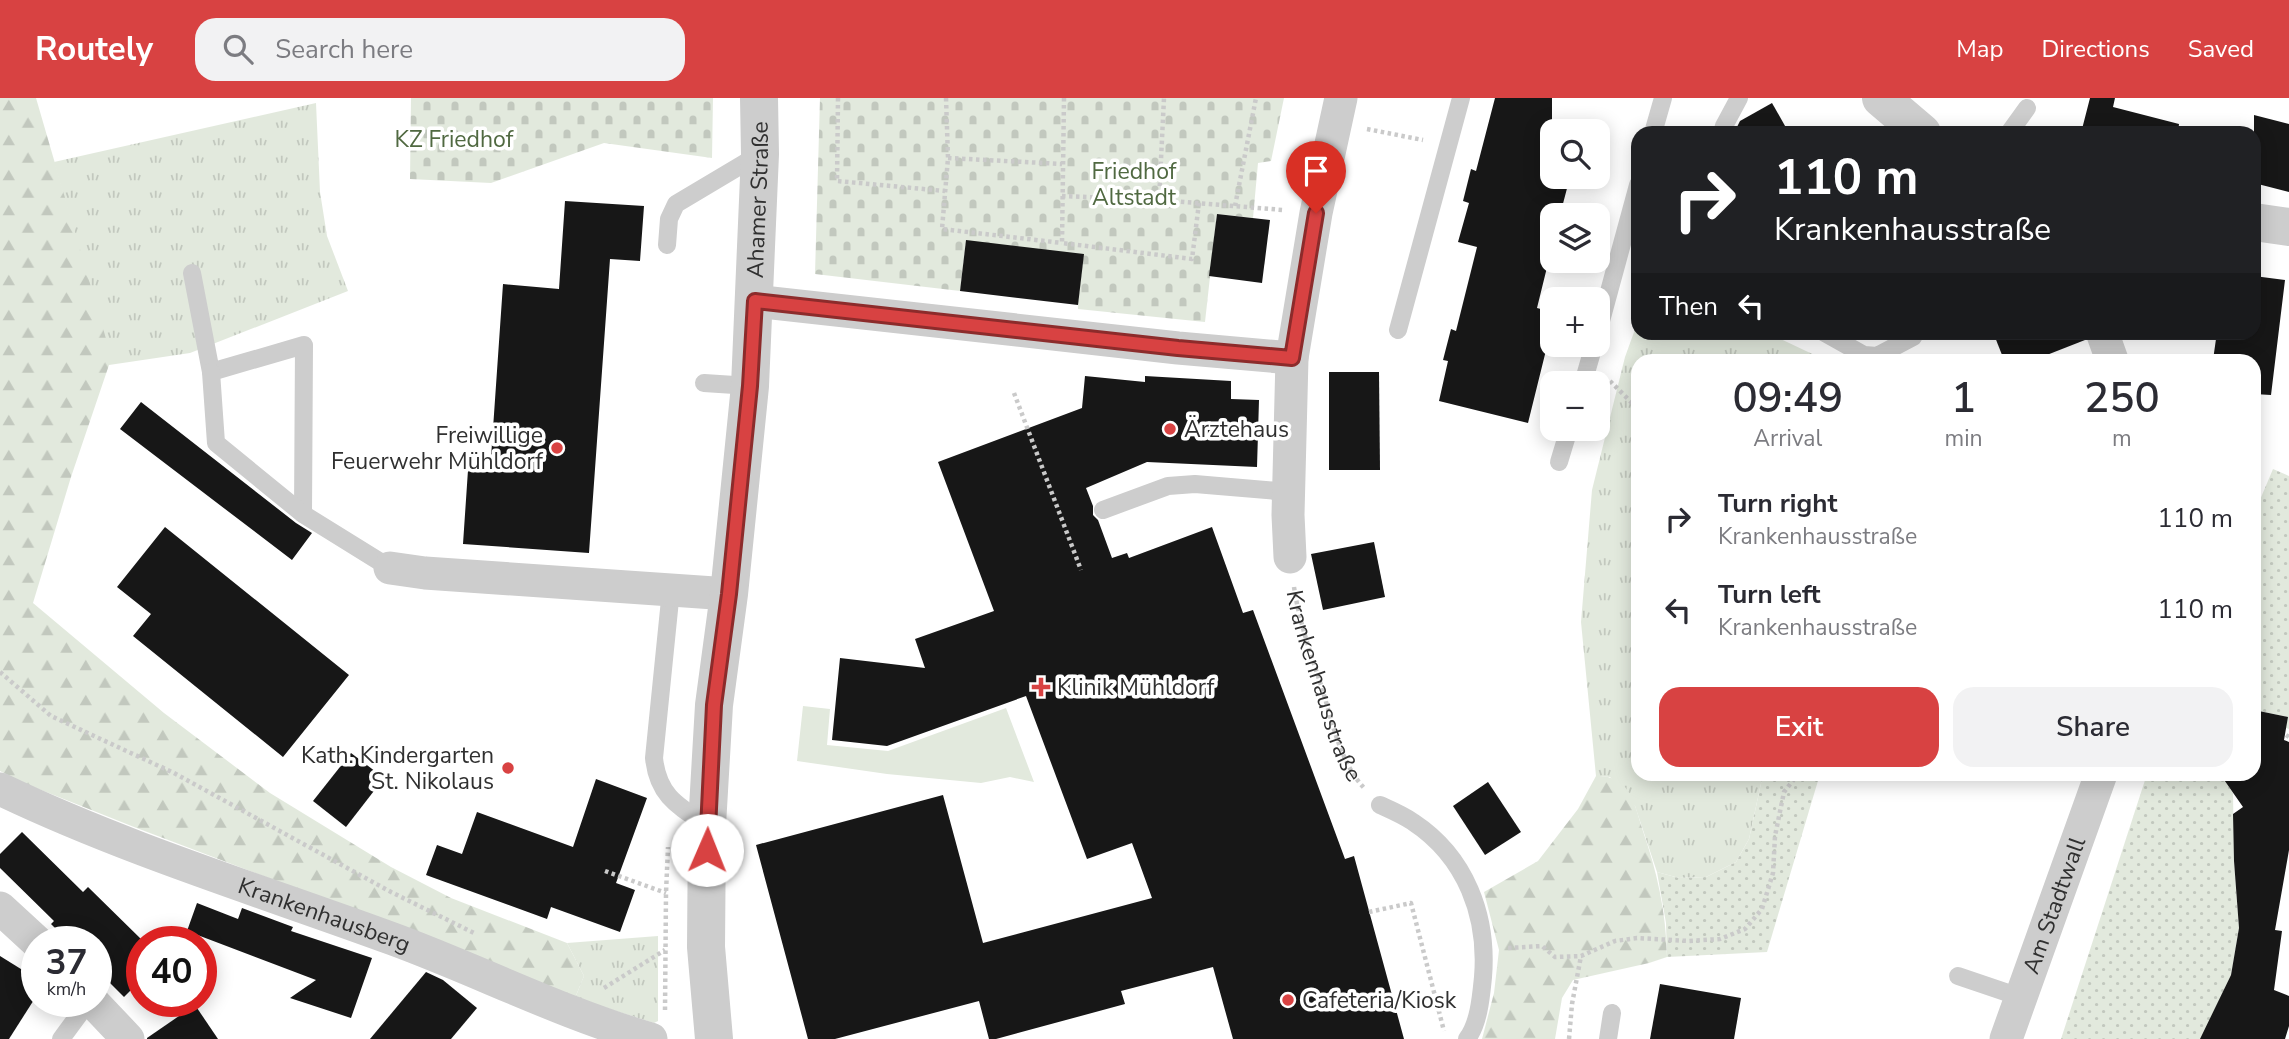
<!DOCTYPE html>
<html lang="en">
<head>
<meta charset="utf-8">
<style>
  body { margin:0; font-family:"Nunito Sans",sans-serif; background:#f2f2f3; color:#2b2b33; height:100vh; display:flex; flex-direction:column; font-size:26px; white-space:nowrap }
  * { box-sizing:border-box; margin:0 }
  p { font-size:23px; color:#7c7c81 }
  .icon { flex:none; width:38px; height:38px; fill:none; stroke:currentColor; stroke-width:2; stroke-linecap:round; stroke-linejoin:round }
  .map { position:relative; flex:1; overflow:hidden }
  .details { position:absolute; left:1631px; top:256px; width:630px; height:427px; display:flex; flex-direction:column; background:#fff; border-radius:21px; box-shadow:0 4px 18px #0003 }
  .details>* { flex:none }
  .top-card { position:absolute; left:1631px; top:28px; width:630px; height:214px; border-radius:21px; box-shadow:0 4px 18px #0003; background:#202124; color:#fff; overflow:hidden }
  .fabs { position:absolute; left:1540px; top:21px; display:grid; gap:14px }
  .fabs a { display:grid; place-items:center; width:70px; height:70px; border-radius:14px; background:#fff; box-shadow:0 4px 18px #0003; font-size:35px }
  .speed { position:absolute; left:21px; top:828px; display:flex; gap:14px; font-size:35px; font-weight:700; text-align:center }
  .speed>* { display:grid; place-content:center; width:91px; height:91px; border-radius:50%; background:#fff; box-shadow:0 4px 18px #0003; line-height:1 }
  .speed small { font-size:18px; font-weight:400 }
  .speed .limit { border:10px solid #d22; background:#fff; color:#111 }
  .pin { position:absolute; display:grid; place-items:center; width:60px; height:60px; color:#fff; margin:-72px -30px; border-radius:50% 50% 50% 0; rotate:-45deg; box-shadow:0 0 7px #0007 }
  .pin .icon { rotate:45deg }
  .me { position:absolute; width:77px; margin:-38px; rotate:1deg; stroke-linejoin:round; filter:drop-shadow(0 0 5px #0008) }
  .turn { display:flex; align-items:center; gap:24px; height:147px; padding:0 28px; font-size:32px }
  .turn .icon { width:91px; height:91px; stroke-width:2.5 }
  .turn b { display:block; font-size:49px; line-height:60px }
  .then { display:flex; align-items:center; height:66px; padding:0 28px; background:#0003; gap:14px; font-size:26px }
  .eta { display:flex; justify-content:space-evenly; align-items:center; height:119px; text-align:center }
  .eta b { font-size:42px; font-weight:600; line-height:49px }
  .cta { display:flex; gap:14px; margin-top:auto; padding:14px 28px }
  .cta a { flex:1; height:80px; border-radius:21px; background:#d84242; color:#fff; font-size:28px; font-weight:600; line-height:80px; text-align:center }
  .cta a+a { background:#f2f2f3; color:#2b2b33 }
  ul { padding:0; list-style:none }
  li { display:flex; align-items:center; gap:21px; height:91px; padding:0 28px }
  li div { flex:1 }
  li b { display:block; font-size:26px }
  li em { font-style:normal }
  header { display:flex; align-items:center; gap:42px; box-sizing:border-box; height:98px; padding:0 35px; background:#d84242; color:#fff }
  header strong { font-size:33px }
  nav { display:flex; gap:38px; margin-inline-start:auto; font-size:24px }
  .search { width:490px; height:63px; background:#f2f2f3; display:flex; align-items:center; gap:18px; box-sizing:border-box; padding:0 24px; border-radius:21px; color:#7c7c81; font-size:26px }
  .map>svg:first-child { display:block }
</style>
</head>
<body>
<header>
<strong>Routely</strong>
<div class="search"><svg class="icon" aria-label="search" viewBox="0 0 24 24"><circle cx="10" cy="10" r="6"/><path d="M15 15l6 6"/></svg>Search here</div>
<nav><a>Map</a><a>Directions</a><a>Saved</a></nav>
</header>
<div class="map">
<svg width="2289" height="941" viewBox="0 0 2289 941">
  <defs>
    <pattern id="grass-tufts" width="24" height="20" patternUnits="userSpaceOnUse" patternTransform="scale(1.75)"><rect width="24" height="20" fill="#e2e9dd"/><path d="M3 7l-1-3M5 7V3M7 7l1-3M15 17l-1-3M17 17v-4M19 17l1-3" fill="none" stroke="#c2c8be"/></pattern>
    <pattern id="forest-firs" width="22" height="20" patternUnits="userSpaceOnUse" patternTransform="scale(1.75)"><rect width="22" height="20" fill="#e2e9dd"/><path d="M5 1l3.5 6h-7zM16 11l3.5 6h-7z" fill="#c2c8be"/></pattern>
    <pattern id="cemetery-stones" width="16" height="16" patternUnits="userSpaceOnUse" patternTransform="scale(1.75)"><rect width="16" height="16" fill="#e2e9dd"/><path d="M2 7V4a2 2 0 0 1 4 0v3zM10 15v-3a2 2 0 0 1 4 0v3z" fill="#c2c8be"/></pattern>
    <pattern id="park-dots" width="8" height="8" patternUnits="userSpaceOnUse" patternTransform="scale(1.75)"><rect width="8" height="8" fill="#e2e9dd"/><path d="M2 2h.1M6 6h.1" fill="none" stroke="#c2c8be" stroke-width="1.8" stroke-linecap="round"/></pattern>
  </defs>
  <rect width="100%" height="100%" fill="#fff"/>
  <!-- grass -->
  <g fill="url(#grass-tufts)">
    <polygon points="316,5 320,94 327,138 348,193 190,255 109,267 108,251 54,64"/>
    <polygon points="1638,223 1638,234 1768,235 1825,262 1638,262 1638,676 1763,676 1749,741 1736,764 1706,779 1679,780 1657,774 1635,708 1610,679 1596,678 1581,524 1592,392 1625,259"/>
    <polygon points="658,838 658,923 654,925 575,900 584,878 567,845"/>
  </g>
  <!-- forest -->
  <g fill="url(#forest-firs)">
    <polygon points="0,0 36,0 109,251 109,267 71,379 33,505 164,615 270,695 391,769 451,800 567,845 584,878 575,900 311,796 134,729 21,684 0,673"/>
    <path d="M1596 678C1607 678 1617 680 1625 689 1634 700 1638 717 1642 730 1657 774 1666 812 1667 859L1649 865 1573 882 1562 900 1555 941H1482L1494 895 1499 852 1484 794 1538 763 1578 711Z"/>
  </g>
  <!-- cemetery -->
  <g fill="url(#cemetery-stones)">
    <polygon points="411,0 713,0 712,60 604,45 491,85 410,81"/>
    <polygon points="820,0 1284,0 1271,63 1258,65 1253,120 1217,116 1205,224 1078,211 1078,207 966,142 960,193 815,176"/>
  </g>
  <!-- park -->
  <g fill="url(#park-dots)">
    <polygon points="2273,371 2289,378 2289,631 2286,630 2288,619 2254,612 2254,416"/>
    <polygon points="1763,676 1820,676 1767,854 1667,859 1666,825 1657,774 1679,780 1706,779 1736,764 1749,741"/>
    <polygon points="2147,676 2220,676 2233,695 2234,763 2239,830 2231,877 2201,941 2061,941"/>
  </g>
  <!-- garden -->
  <polygon fill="#e2e9dd" points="803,608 830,611 827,647 888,653 1006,610 1034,684 1010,679 981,685 887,676 797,663"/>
  <!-- building -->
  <g fill="#171717">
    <polygon points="1495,0 1552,0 1552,79 1570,79 1560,117 1552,117 1552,149 1537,210 1552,214 1552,228 1528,325 1439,303 1448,263 1443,262 1451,231 1456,233 1477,149 1458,144 1469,105 1463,103 1471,71 1476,73"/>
    <polygon points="2090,0 2115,0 2113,9 2179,26 2178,35 2081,35"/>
    <polygon points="1772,5 1789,35 1734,35 1740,23"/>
    <polygon points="2254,17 2289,26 2289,94 2254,85"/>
    <polygon points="565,103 644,108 640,163 610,161 589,455 463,446 468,372 490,374 503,186 559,191"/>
    <polygon points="1217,116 1270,122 1262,185 1209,178"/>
    <polygon points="966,142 1084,156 1078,207 960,193"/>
    <polygon points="2254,178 2285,182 2271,297 2254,296 2254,262 2213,262 2217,234 2254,234"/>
    <polygon points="1993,234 2083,234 2085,242 2034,262 2004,262"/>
    <polygon points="1329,274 1379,274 1380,372 1329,372"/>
    <polygon points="1085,278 1145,284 1145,278 1231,283 1231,301 1259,302 1257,369 1147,364 1086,390 1093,408 1093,417 1098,422 1112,460 1127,455 1129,460 1212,429 1243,515 1253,512 1345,761 1354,758 1404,941 1233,941 1213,869 1121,893 1125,906 996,941 989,941 979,903 835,941 808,941 756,747 943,697 983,845 1152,800 1132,745 1087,761 1026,598 887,648 832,642 840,560 925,570 915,541 994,513 938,364 1082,310"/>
    <polygon points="141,304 296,425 312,435 292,462 120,331"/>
    <polygon points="165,429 349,577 283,659 133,538 151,516 117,489"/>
    <polygon points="1374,444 1385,499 1323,512 1311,456"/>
    <polygon points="2254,612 2288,619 2284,642 2289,644 2289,752 2275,832 2282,833 2274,892 2289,898 2289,928 2285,941 2200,941 2231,877 2239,830 2234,763 2233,716 2243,709 2220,676 2254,676"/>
    <polygon points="351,655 384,680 346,729 313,703"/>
    <polygon points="596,681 647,700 616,785 635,792 620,834 551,809 547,821 426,777 437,747 462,756 477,714 573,749"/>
    <polygon points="1488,684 1521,734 1485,757 1453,708"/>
    <polygon points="22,734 83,794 88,789 142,842 142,881 124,899 96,871 96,844 69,844 51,826 54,823 0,770 0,756"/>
    <polygon points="197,805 238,821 242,810 293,829 291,833 372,860 351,920 290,900 316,882 187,833"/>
    <polygon points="0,858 37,881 37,897 9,941 0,941"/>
    <polygon points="426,874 443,882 477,910 451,941 370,941"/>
    <polygon points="1660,886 1741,900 1734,941 1650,941"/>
    <polygon points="195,907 218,941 147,941 147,940"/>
  </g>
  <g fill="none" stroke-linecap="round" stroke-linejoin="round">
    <!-- path -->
    <g stroke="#cacaca" stroke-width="4.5" stroke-dasharray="3.5 3.5" stroke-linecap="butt">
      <polyline points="838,0 837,83 945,93"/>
      <polyline points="946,0 948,60 942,131 1062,145"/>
      <polyline points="1064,0 1062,145 1192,161 1199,105"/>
      <polyline points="1367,31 1423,42"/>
      <polyline points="948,60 1062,66"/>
      <polyline points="1062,98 1159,102 1283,112"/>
      <polyline points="1159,102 1164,0"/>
      <polyline points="1235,108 1256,0"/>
      <polyline points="1610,283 1638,311"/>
      <polyline points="1014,295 1081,472"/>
      <path id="s1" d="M1294 489C1299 523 1311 557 1322 590 1332 623 1340 665 1365 691"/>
      <polyline points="0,574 51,618 174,675 391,794 476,836"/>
      <polyline points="2286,637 2289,639"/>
      <polyline points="605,773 666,795"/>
      <polyline points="1369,814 1411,805 1444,933"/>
      <polyline points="1508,850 1542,848 1555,859 1581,858 1615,843 1637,840 1689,843 1720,841 1745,831 1762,811 1773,775 1775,738 1784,694 1798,676"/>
      <polyline points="604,890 665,852"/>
      <polyline points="665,912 666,795 668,749"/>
      <polyline points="1569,941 1572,906 1581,858"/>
    </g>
    <!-- service -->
    <g stroke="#cdcdcd" stroke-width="18">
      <polyline points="1653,35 1663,0"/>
      <polyline points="1722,35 1724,28 1739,0"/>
      <polyline points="2009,35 2027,10"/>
      <polyline points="667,147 669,121 676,106 760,56"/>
      <polyline points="192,175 211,274 304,247 303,416"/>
      <polyline points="1398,232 1461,0"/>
      <polyline points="1598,234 1638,87"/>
      <polyline points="1823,234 1864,257 1877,258 1913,239 1916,234"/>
      <polyline points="211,274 216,345 303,416 390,470"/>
      <polyline points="704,285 750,288"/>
      <polyline points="1583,285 1594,247"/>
      <polyline points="1559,364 1569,331"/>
      <polyline points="1103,412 1168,388 1195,386 1289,394"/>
      <path d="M671 492 654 660C658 698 678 708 707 727"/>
      <path d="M1380 707C1391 712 1403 717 1413 724 1466 759 1488 818 1483 879 1481 899 1479 925 1467 941"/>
      <polyline points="1958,878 2020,899"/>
      <polyline points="61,941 89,903"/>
      <polyline points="1608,941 1612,915"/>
    </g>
    <!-- minor -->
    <g stroke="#cdcdcd" stroke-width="33">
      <polyline points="755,203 1178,250 1292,260"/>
      <polyline points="2102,234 2112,262"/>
      <polyline points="1290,459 1288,417 1292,260 1316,115 1341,0"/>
      <polyline points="390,470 425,475 729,496"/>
      <path id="s2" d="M0 691C125 751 262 793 393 841 480 873 561 915 651 941"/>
      <polyline points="0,810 37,844"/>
      <polyline points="92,903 128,941"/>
      <path id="s3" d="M2006 941 2101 676"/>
    </g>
    <!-- tertiary -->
    <g stroke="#cdcdcd" stroke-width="38">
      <polyline points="1881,0 1922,35"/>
      <polyline points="2254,124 2289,129"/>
      <path id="s4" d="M714 941 706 849 707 727 714 607 729 496 750 288 760 56 759 0"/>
    </g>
  </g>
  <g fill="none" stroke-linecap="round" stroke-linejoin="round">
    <!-- route casing -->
    <g stroke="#8c2b2b" stroke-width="18">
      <polyline id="route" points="707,752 714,607 729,496 750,288 755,203 1178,250 1292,260 1316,115"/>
    </g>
    <!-- route -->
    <use href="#route" stroke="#d84242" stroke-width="12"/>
  </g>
  <!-- markers -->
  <g fill="#d84242" stroke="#fff" stroke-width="2.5">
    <circle cx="1170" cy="331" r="7"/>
    <circle cx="557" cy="350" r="7"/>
    <path d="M1037.5 578.5h7v7h7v7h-7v7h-7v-7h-7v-7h7z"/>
    <circle cx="508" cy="670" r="7"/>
    <circle cx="1288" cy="902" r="7"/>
  </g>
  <g text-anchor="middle" stroke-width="7" stroke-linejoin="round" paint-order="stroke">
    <!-- park labels -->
    <g font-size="23" fill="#506941" stroke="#fff">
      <text x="454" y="49">KZ Friedhof</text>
      <text x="1134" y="81">Friedhof<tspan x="1134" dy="26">Altstadt</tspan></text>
    </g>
    <!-- street labels -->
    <g font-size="23" fill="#303030" stroke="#fff">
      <text dy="8" stroke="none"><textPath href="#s4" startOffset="842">Ahamer Straße</textPath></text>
      <text dy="8" stroke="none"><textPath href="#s1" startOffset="103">Krankenhausstraße</textPath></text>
      <text dy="8" stroke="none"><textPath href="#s3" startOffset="142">Am Stadtwall</textPath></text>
      <text dy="8" stroke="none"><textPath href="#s2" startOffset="348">Krankenhausberg</textPath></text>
    </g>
    <!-- poi labels -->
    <g font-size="23" fill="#303030" stroke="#fff" text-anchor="start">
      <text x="1184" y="339">Ärztehaus</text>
      <text x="543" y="345" text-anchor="end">Freiwillige<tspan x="543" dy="26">Feuerwehr Mühldorf</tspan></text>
      <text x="1057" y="597">Klinik Mühldorf</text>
      <text x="494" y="665" text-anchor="end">Kath. Kindergarten<tspan x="494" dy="26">St. Nikolaus</tspan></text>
      <text x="1302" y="910">Cafeteria/Kiosk</text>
    </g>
  </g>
</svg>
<div class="fabs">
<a><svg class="icon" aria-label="search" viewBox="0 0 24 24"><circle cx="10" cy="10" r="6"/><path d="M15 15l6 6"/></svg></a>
<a><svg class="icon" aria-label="layers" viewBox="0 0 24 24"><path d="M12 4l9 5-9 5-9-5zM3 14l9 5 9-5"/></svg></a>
<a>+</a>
<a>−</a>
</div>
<div class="speed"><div>37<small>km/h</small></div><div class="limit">40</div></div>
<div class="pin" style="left:1316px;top:115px;background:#d93025"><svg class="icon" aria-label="arrive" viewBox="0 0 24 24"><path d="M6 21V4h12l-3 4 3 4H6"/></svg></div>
<svg class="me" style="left:707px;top:752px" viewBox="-20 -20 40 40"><circle r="19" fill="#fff"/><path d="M0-13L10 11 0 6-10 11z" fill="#d84242"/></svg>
<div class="top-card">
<div class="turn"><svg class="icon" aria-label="right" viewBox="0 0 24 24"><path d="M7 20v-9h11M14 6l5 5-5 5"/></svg><div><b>110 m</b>Krankenhausstraße</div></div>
<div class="then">Then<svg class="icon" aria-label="left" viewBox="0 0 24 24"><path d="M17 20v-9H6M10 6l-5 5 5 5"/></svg></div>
</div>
<section class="details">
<div class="eta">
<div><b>09:49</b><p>Arrival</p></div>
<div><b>1</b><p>min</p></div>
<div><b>250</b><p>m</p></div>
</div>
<ul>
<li><svg class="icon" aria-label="right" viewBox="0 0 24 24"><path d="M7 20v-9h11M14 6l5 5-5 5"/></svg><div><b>Turn right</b><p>Krankenhausstraße</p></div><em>110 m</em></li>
<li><svg class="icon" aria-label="left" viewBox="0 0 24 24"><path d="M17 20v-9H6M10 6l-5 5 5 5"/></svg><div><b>Turn left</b><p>Krankenhausstraße</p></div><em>110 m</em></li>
</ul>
<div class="cta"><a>Exit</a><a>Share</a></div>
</section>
</div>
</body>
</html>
